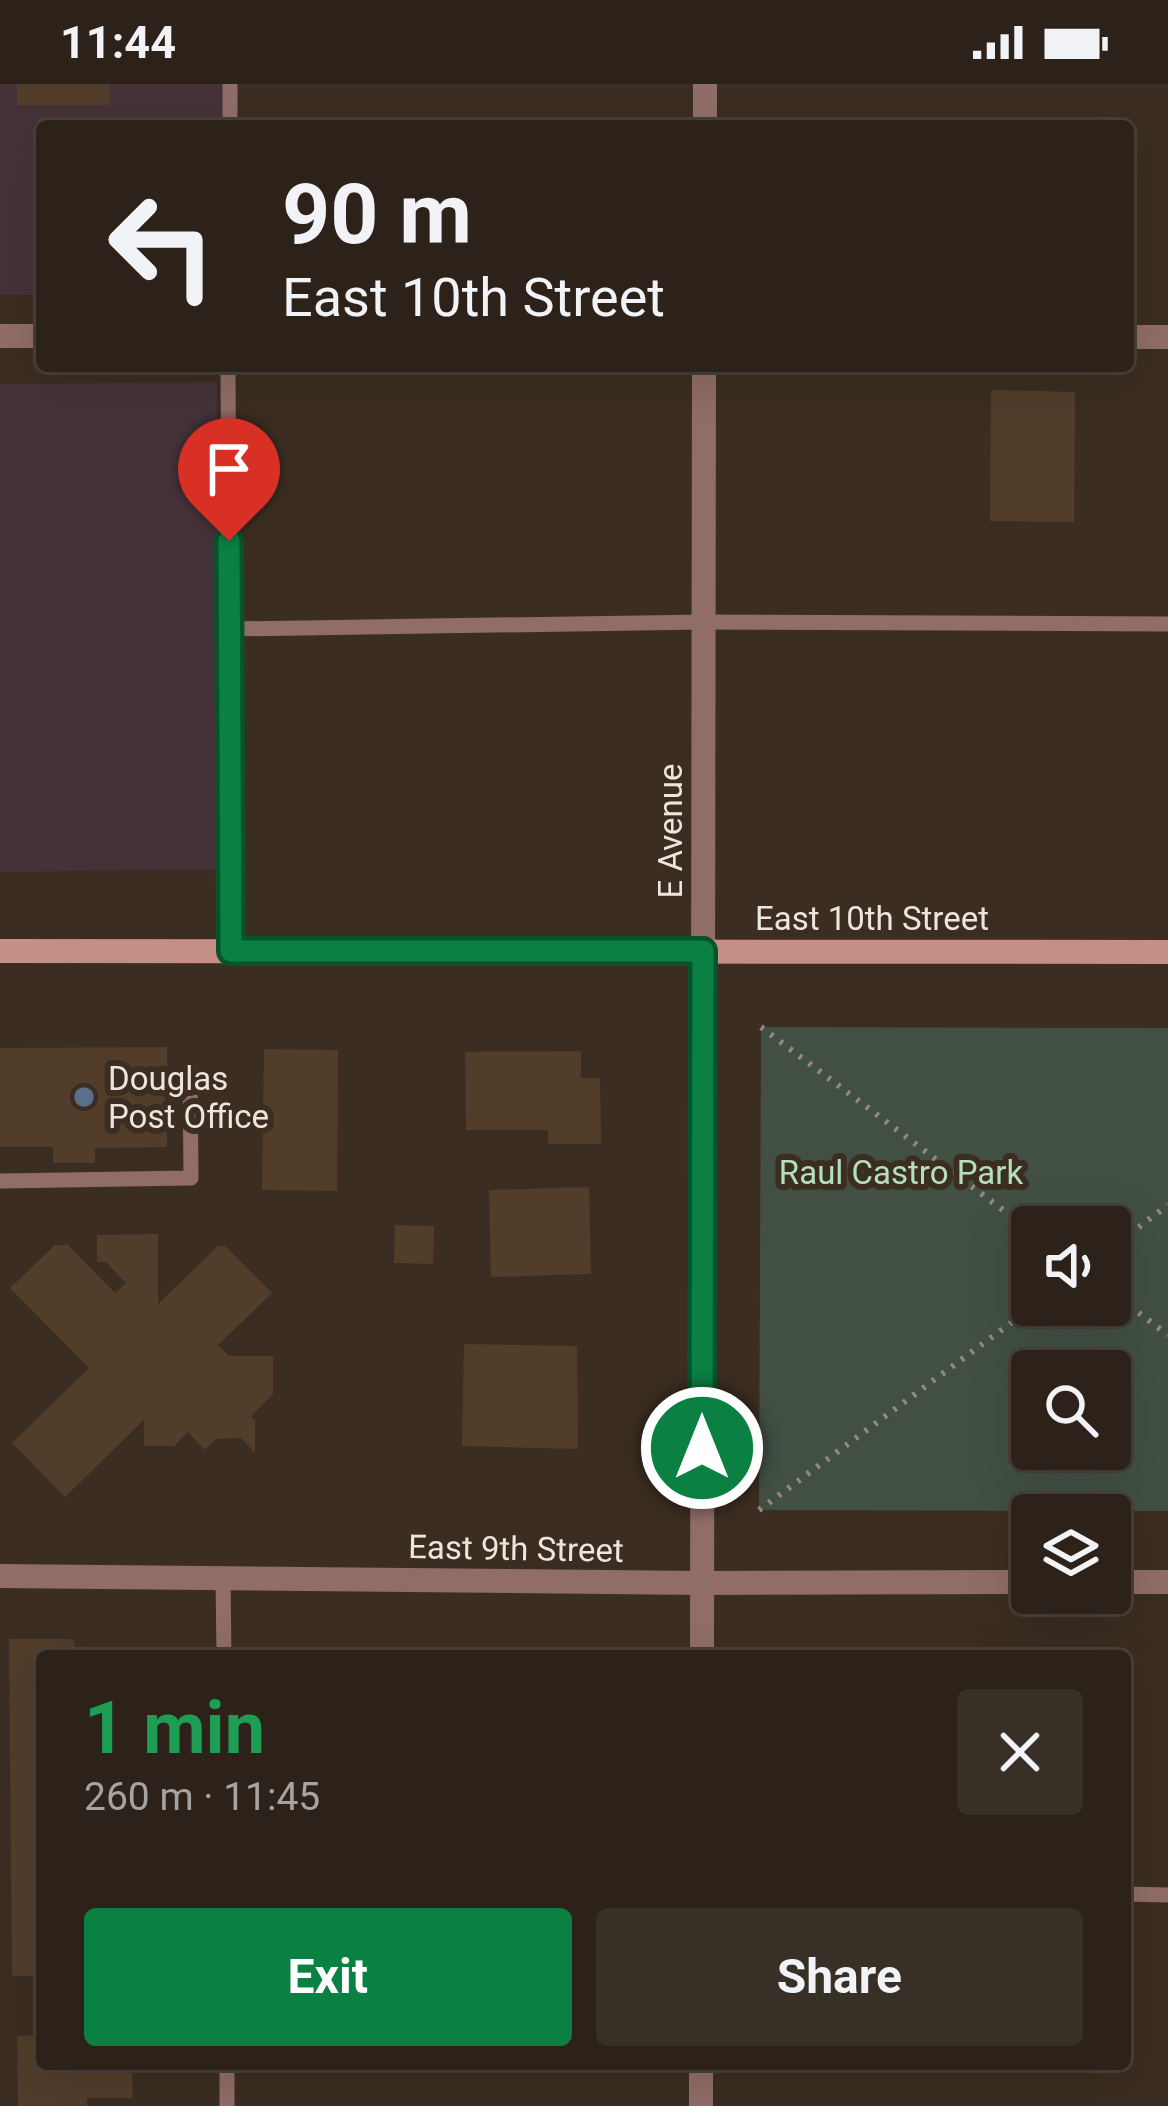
<!DOCTYPE html>
<html lang="en">
<head>
<meta charset="utf-8">
<style>
  body { margin:0; font-family:Roboto,sans-serif; background:#382f26; color:#f1f3f6; height:100vh; display:flex; flex-direction:column; font-size:45px; white-space:nowrap }
  * { box-sizing:border-box; margin:0 }
  p { font-size:39px; color:#a6a4a2 }
  .icon { flex:none; width:66px; height:66px; fill:none; stroke:currentColor; stroke-width:2; stroke-linecap:round; stroke-linejoin:round }
  .map { position:relative; flex:1; overflow:hidden }
  .sheet { position:absolute; left:36px; top:1566px; width:1095px; height:420px; display:flex; flex-direction:column; background:#2c2219; border-radius:12px; box-shadow:0 12px 48px #0002,0 0 0 3px #483f38 }
  .sheet>* { flex:none }
  .guide { position:absolute; left:36px; top:36px; width:1098px; height:252px; border-radius:12px; box-shadow:0 12px 48px #0002,0 0 0 3px #483f38; background:#2c2219; color:#f1f3f6; overflow:hidden }
  .controls { position:absolute; left:1011px; top:1122px; display:grid; gap:24px }
  .controls a { display:grid; place-items:center; width:120px; height:120px; border-radius:12px; background:#2c2219; box-shadow:0 12px 48px #0002,0 0 0 3px #483f38; font-size:60px }
  .pin { position:absolute; display:grid; place-items:center; width:102px; height:102px; color:#fff; margin:-123px -51px; border-radius:50% 50% 50% 0; rotate:-45deg; box-shadow:0 0 12px #0007 }
  .pin .icon { rotate:45deg }
  .me { position:absolute; width:132px; margin:-66px; rotate:0deg; stroke-linejoin:round; filter:drop-shadow(0 0 9px #0008) }
  .turn { display:flex; align-items:center; gap:42px; height:252px; padding:0 48px; font-size:54px }
  .turn .icon { width:156px; height:156px; stroke-width:2.5 }
  .turn b { display:block; font-size:84px; line-height:102px }
  .round { display:grid; place-items:center; flex:none; width:126px; height:126px; border-radius:12px; background:#382f26 }
  .headline { display:flex; align-items:center; justify-content:space-between; height:204px; padding:0 48px }
  h1 { font-size:72px; font-weight:700; line-height:90px; color:#1e9e55 }
  .button { display:flex; gap:24px; margin-top:auto; padding:24px 48px }
  .button a { flex:1; height:138px; border-radius:12px; background:#0b8043; color:#fff; font-size:48px; font-weight:700; line-height:138px; text-align:center }
  .button a+a { background:#382f26; color:#f1f3f6 }
  .status { display:flex; justify-content:space-between; align-items:center; height:84px; padding:0 60px; background:#2c2219; direction:ltr }
  .status svg { height:33px; fill:currentColor }
  .map>svg:first-child { display:block }
</style>
</head>
<body>
<div class="status"><b>11:44</b><svg viewBox="0 0 49 12"><path d="M0 12V9h3v3zM5 12V6h3v6zM10 12V3h3v9zM15 12V0h3v12zM26 1h20v11H26zM47 4h2v5h-2z"/></svg></div>
<div class="map">
<svg width="1168" height="2022" viewBox="0 0 1168 2022">
  <rect width="100%" height="100%" fill="#3b2d21"/>
  <!-- commercial -->
  <g fill="#453239">
    <polygon points="0,0 231,0 231,42 42,42 42,211 0,211"/>
    <polygon points="217,298 222,785 0,788 0,300"/>
  </g>
  <!-- green -->
  <path fill="#425043" fill-rule="evenodd" d="M761 943 1168 944V1427L759 1426ZM1032 1143H1110V1221H1032ZM1032 1287H1110V1365H1032Z"/>
  <!-- building -->
  <g fill="#523d2b">
    <rect x="17" y="0" width="93" height="21"/>
    <polygon points="991,306 1075,308 1074,438 990,437"/>
    <polygon points="167,963 167,1063 95,1064 95,1079 53,1079 53,1063 0,1063 0,964"/>
    <polygon points="264,965 338,966 337,1107 262,1106"/>
    <polygon points="581,967 581,994 600,994 601,1060 548,1060 548,1046 466,1046 465,968"/>
    <polygon points="589,1103 591,1190 491,1193 489,1106"/>
    <polygon points="395,1141 434,1142 433,1180 394,1179"/>
    <polygon points="158,1150 158,1220 218,1162 225,1162 272,1209 218,1261 229,1272 273,1272 273,1310 251,1332 255,1336 255,1369 241,1354 216,1355 205,1366 188,1348 174,1362 144,1362 144,1336 65,1413 12,1359 89,1284 10,1204 55,1161 68,1161 115,1209 126,1199 106,1178 97,1178 97,1151"/>
    <polygon points="464,1260 577,1262 578,1365 462,1362"/>
    <polygon points="9,1555 74,1555 75,1572 42,1572 42,1892 12,1892"/>
    <polygon points="37,1932 42,1932 42,1980 132,1980 133,2014 87,2014 87,2022 18,2022 17,1952 37,1951"/>
  </g>
  <g fill="none" stroke-linecap="round" stroke-linejoin="round">
    <!-- path -->
    <g stroke="#95897f" stroke-width="6" stroke-dasharray="3 9" stroke-linecap="butt">
      <polyline points="761,943 1032,1148"/>
      <polyline points="1110,1165 1168,1121"/>
      <polyline points="1110,1207 1168,1251"/>
      <polyline points="759,1426 1035,1221"/>
    </g>
    <!-- lane -->
    <g stroke="#906d68" stroke-width="15">
      <polyline points="230,42 230,0"/>
      <polyline points="228,282 231,867"/>
      <polyline points="230,545 704,538 1168,540"/>
      <polyline points="0,1097 191,1094 190,984"/>
      <polyline points="223,1494 224,1572"/>
      <polyline points="1125,1810 1168,1811"/>
      <polyline points="227,2022 227,1980"/>
    </g>
    <!-- street -->
    <g stroke="#906d68" stroke-width="24">
      <polyline points="705,42 705,0"/>
      <polyline points="0,252 42,252"/>
      <polyline points="1128,253 1168,253"/>
      <polyline points="0,1492 702,1499 1032,1498"/>
      <polyline points="1110,1498 1168,1498"/>
      <polyline points="702,1572 704,282"/>
      <polyline points="701,2022 701,1980"/>
    </g>
    <!-- secondary -->
    <polyline stroke="#c58e87" stroke-width="24" points="0,867 1168,868"/>
  </g>
  <g fill="none" stroke-linecap="round" stroke-linejoin="round">
    <!-- route casing -->
    <g stroke="#07532c" stroke-width="30">
      <polyline id="route" points="229,457 231,867 703,867 702,1364"/>
    </g>
    <!-- route -->
    <use href="#route" stroke="#0b8043" stroke-width="21"/>
  </g>
  <!-- markers -->
  <circle fill="#5c6f8a" stroke="#3b2d21" stroke-width="4.5" cx="84" cy="1013" r="12"/>
  <g text-anchor="middle" stroke-width="12" stroke-linejoin="round" paint-order="stroke">
    <!-- street labels -->
    <g font-size="33" fill="#eee5dd" stroke="#3b2d21">
      <text transform="translate(670 747) rotate(-90)" y="12">E Avenue</text>
      <text x="872" y="846">East 10th Street</text>
      <text transform="translate(516 1464) rotate(1)" y="12">East 9th Street</text>
    </g>
    <!-- poi labels -->
    <g font-size="33" fill="#eee5dd" stroke="#3b2d21" text-anchor="start">
      <text x="108" y="1006">Douglas<tspan x="108" dy="38">Post Office</tspan></text>
    </g>
    <!-- park labels -->
    <g font-size="33" fill="#b4e0b9" stroke="#3b2d21">
      <text x="901" y="1100">Raul Castro Park</text>
    </g>
  </g>
</svg>
<div class="controls">
<a><svg class="icon" aria-label="sound" viewBox="0 0 24 24"><path d="M4 9h4l5-4v14l-5-4H4zM17 9q2 3 0 6"/></svg></a>
<a><svg class="icon" aria-label="search" viewBox="0 0 24 24"><circle cx="10" cy="10" r="6"/><path d="M15 15l6 6"/></svg></a>
<a><svg class="icon" aria-label="layers" viewBox="0 0 24 24"><path d="M12 4l9 5-9 5-9-5zM3 14l9 5 9-5"/></svg></a>
</div>
<div class="pin" style="left:229px;top:457px;background:#d93025"><svg class="icon" aria-label="arrive" viewBox="0 0 24 24"><path d="M6 21V4h12l-3 4 3 4H6"/></svg></div>
<svg class="me" style="left:702px;top:1364px" viewBox="-20 -20 40 40"><circle r="17" fill="#0b8043" stroke="#fff" stroke-width="3"/><path d="M0-11L8 9 0 5-8 9z" fill="#fff"/></svg>
<div class="guide">
<div class="turn"><svg class="icon" aria-label="left" viewBox="0 0 24 24"><path d="M17 20v-9H6M10 6l-5 5 5 5"/></svg><div><b>90 m</b>East 10th Street</div></div>
</div>
<section class="sheet">
<div class="headline"><div><h1>1 min</h1><p>260 m · 11:45</p></div><a class="round"><svg class="icon" aria-label="close" viewBox="0 0 24 24"><path d="M6 6l12 12M18 6L6 18"/></svg></a></div>
<div class="button"><a>Exit</a><a>Share</a></div>
</section>
</div>
</body>
</html>
